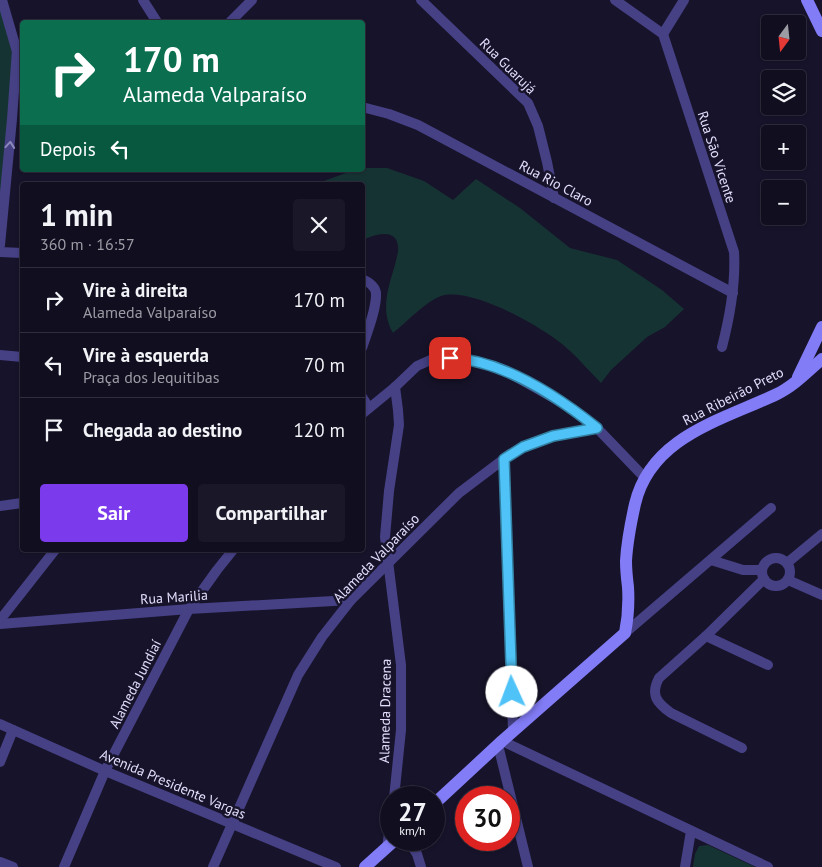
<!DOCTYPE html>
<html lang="pt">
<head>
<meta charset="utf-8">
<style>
  body { margin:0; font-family:"PT Sans",sans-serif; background:#1a1729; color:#f1f3f6; height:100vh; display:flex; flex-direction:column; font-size:19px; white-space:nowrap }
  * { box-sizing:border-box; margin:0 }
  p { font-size:16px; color:#9c9ca5 }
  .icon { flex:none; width:28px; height:28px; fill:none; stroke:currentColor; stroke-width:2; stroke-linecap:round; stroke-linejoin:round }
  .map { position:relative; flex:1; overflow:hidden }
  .drawer { position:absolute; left:20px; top:182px; width:345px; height:370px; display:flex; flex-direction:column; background:#110e20; border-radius:5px; box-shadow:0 1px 4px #0004,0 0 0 1px #302e3e }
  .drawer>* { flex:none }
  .guide { position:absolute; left:20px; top:20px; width:345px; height:152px; border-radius:5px; box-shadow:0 1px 4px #0004,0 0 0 1px #302e3e; background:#0b6e4f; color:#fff; overflow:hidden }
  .needle { width:32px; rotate:195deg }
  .fabs { position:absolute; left:761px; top:15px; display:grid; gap:10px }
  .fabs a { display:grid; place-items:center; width:45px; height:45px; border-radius:5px; background:#110e20; box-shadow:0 1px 4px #0004,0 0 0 1px #302e3e; font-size:25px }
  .speed { position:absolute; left:380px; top:786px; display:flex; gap:10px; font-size:25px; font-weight:700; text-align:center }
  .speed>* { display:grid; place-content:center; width:65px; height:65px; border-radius:50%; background:#110e20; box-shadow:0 1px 4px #0004,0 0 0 1px #302e3e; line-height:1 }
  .speed small { font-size:12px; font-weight:400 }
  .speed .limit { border:8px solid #d22; background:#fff; color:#111 }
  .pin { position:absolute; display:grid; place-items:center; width:42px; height:42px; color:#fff; margin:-21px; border-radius:10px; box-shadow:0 2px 8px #0006 }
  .me { position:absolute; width:55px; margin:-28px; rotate:358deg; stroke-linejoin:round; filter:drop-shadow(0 0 4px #0008) }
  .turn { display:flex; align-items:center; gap:18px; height:105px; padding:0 20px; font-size:22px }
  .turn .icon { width:65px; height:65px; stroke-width:2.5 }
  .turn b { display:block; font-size:35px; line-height:42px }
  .then { display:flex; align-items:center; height:48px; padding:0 20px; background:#0003; gap:10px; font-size:19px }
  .round { display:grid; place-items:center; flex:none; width:52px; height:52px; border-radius:5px; background:#1a1729 }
  .headline { display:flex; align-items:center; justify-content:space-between; height:85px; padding:0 20px }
  h1 { font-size:30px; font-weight:700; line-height:38px }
  .cta { display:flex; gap:10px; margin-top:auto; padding:10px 20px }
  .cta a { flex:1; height:58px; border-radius:5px; background:#7c3aed; color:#fff; font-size:20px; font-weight:700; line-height:58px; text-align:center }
  .cta a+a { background:#1a1729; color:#f1f3f6 }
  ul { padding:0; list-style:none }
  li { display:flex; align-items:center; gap:15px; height:65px; padding:0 20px; border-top:1px solid #302e3e }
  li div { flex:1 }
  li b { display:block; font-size:19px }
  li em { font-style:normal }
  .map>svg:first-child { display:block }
</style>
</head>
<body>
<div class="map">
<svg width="822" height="867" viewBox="0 0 822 867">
  <rect width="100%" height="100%" fill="#17132a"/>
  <!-- green -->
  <g fill="#163333">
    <polygon points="0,0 17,50 0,245"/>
    <path d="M363 168H387L424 181 453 200 476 179 520 208 570 248 617 260 662 290 684 309 665 327 647 337 611 370 601 383C590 372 580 360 569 350 547 329 472 286 441 296 425 302 407 322 393 333 380 311 388 288 395 265 396 259 399 252 398 246 396 227 373 235 363 240L362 185H313L354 170H362Z"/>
    <polygon points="708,845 755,867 693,867 695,854 699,846"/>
  </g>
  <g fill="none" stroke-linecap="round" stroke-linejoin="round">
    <!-- street -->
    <g stroke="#464185" stroke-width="10">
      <polyline points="2,0 18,55"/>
      <polyline points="143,0 157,22"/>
      <polyline points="421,0 528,103 538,126 547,162 554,198"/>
      <path d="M615 0 663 34 734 252C736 285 730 316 722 347"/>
      <polyline points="230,22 252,0"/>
      <polyline points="663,34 684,0"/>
      <polyline points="362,107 389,114 418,125 733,293"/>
      <polyline points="0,245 12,119 17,50"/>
      <polyline points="0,252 22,253"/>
      <path d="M362 279C369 282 375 286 376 293 377 308 367 333 362 348"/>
      <polyline points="0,355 22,357"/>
      <polyline points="362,397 369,408"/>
      <polyline points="362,414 395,387 417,366 435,358 465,359 502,369 573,409 597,428 645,478"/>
      <polyline points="504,459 513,731"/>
      <polyline points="0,506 22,503"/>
      <circle cx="776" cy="572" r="14"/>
      <polyline points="711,560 743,570 762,570"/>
      <polyline points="787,563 822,534"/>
      <polyline points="788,580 822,595"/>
      <polyline points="0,620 55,550"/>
      <polyline points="0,624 189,609 351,600"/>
      <polyline points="625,633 771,508"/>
      <polyline points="706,636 768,665"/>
      <polyline points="0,724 105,771 336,867"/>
      <polyline points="502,741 768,867"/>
      <polyline points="498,745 528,867"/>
      <path d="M742 748 671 713C657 703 650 695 659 678L706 636 764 579"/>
      <polyline points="0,762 13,730"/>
      <polyline points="394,798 401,730 401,665 385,537 389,491 399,425 398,410 395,387"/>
      <polyline points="408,840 417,854 421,867"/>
      <polyline points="387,848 391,818"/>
      <polyline points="0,862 13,867"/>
      <polyline points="64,867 105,771 189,609 217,570 233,550"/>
      <polyline points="213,867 298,675 322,637 351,600 459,493 504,459 523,447 553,436 597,428"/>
      <polyline points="685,867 691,831"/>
    </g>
    <!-- secondary -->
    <g stroke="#827cf6" stroke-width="12">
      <polyline points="807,0 822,31"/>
      <polyline points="798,377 822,327"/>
      <path d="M434 804 502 741 625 633C628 618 629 603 628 587 627 579 626 570 626 561 627 542 631 522 635 504 651 436 723 420 777 394 794 386 808 371 822 359"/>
      <polyline points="365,867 395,840"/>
    </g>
  </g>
  <!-- one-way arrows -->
  <defs><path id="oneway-chevron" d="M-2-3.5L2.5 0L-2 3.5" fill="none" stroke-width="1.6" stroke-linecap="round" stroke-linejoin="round" transform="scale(1.25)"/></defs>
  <use stroke="#8c88bb" href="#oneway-chevron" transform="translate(10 145) rotate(-85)"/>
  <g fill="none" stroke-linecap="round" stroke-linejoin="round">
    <!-- route casing -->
    <g stroke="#337fa1" stroke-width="12">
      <path id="route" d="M450 358C503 360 557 396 597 428L553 436 523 447 504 459 512 692"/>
    </g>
    <!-- route -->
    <use href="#route" stroke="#4fc3f7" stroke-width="9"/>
  </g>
  <g text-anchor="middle" stroke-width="5" stroke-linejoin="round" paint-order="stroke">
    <!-- street labels -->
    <g font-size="14" fill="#e2defd" stroke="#17132a">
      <text transform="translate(508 66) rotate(45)" y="5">Rua Guarujá</text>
      <text transform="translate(717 157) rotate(72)" y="5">Rua São Vicente</text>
      <text transform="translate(556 183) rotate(28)" y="5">Rua Rio Claro</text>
      <text transform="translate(733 396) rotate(-27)" y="5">Rua Ribeirão Preto</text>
      <text transform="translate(376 558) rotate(-46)" y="5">Alameda Valparaíso</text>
      <text transform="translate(174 597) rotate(-4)" y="5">Rua Marilia</text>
      <text transform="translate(135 684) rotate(-63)" y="5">Alameda Jundiaí</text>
      <text transform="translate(385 711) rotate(-89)" y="5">Alameda Dracena</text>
      <text transform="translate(173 784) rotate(23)" y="5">Avenida Presidente Vargas</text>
    </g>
  </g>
</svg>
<div class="fabs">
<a><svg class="needle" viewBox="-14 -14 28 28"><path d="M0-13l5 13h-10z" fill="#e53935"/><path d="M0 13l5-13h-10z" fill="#9c9ca5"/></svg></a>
<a><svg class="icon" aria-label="layers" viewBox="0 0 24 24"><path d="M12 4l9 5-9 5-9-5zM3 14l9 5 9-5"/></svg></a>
<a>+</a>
<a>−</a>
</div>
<div class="speed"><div>27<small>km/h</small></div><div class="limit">30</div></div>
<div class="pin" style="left:450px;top:358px;background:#d93025"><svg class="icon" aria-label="arrive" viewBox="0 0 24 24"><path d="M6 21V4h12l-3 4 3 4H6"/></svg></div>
<svg class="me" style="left:512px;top:692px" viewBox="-20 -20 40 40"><circle r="19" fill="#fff"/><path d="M0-13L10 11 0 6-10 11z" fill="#4fc3f7"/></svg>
<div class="guide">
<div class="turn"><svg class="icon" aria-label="right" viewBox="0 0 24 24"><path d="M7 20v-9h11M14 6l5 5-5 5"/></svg><div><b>170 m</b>Alameda Valparaíso</div></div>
<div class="then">Depois<svg class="icon" aria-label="left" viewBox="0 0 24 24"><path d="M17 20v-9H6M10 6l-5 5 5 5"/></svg></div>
</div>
<section class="drawer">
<div class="headline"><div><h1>1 min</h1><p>360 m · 16:57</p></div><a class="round"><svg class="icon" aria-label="close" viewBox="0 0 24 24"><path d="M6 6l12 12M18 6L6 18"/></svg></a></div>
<ul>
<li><svg class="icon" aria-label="right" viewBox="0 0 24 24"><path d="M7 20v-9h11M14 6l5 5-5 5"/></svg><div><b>Vire à direita</b><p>Alameda Valparaíso</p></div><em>170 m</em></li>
<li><svg class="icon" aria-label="left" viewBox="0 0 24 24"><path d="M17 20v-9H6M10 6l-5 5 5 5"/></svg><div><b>Vire à esquerda</b><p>Praça dos Jequitibas</p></div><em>70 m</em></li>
<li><svg class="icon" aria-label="arrive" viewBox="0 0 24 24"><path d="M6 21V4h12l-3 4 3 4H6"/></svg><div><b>Chegada ao destino</b></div><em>120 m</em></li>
</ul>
<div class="cta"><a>Sair</a><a>Compartilhar</a></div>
</section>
</div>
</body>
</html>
